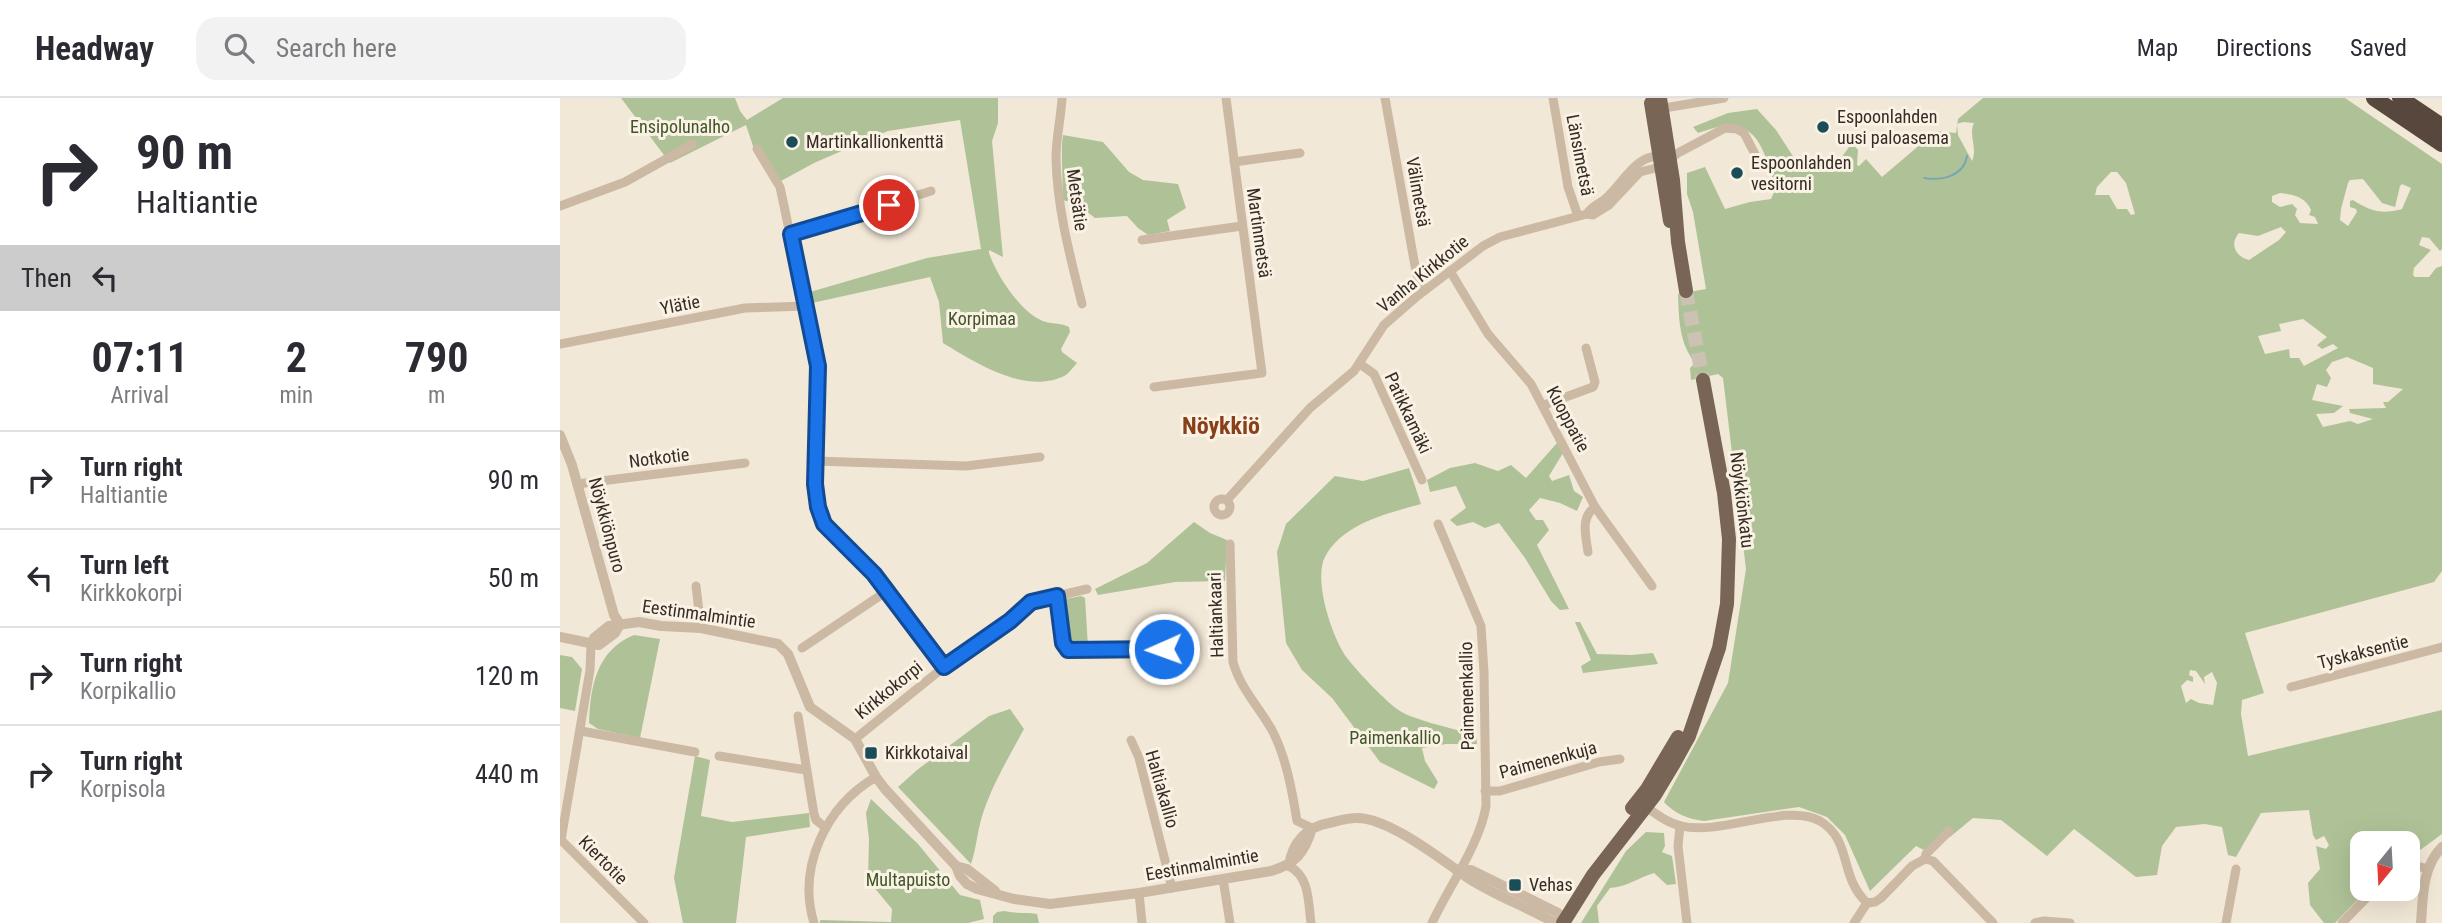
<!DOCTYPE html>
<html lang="en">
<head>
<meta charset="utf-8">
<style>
  body { margin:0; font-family:"Roboto Condensed",sans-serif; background:#f2f2f3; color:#2b2b33; height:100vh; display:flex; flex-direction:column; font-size:26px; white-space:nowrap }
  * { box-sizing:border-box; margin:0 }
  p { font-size:23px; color:#7c7c81 }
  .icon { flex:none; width:38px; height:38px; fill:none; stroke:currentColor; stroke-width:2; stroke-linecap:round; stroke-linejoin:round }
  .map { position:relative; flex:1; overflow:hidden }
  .side { display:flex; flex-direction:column; background:#fff; width:560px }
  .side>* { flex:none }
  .guide { background:#fff; color:#2b2b33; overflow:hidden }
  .needle { width:46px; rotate:198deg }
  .controls { position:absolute; left:1790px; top:733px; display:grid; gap:14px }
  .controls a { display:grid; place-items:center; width:70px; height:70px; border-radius:14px; background:#fff; box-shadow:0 7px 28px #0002; font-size:35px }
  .pin { position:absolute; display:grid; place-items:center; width:60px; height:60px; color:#fff; margin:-30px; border:4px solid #fff; border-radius:50%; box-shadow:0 2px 7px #0007 }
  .me { position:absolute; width:77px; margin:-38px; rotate:268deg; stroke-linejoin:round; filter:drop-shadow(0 0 5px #0008) }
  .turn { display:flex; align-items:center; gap:24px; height:147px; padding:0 21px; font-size:32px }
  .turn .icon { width:91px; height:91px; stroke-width:2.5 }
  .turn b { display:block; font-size:49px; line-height:60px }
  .then { display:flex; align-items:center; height:66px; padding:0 21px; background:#0003; gap:14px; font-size:26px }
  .eta { display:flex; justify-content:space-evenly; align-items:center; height:119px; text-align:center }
  .eta b { font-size:42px; font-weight:700; line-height:49px }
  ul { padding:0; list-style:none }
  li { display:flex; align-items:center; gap:21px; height:98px; padding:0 21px; border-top:2px solid #e1e1e2 }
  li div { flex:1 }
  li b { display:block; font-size:26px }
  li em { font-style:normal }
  header { display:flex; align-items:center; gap:42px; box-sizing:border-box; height:98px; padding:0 35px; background:#fff; border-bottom:2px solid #e1e1e2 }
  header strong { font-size:33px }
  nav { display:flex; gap:38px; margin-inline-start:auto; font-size:24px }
  .search { width:490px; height:63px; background:#f2f2f3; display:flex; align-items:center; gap:18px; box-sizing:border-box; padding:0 24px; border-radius:21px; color:#7c7c81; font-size:26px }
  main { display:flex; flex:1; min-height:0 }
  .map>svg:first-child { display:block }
</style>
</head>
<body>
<header>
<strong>Headway</strong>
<div class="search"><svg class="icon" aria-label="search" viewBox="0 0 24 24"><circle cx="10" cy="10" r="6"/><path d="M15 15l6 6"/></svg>Search here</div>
<nav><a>Map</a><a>Directions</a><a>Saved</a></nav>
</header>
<main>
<section class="side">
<div class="guide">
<div class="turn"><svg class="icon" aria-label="right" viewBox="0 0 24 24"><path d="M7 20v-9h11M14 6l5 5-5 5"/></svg><div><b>90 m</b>Haltiantie</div></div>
<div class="then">Then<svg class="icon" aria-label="left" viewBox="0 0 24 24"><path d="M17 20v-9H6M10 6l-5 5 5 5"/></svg></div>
</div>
<div class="eta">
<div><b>07:11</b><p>Arrival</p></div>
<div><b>2</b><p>min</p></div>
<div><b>790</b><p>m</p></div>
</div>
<ul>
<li><svg class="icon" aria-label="right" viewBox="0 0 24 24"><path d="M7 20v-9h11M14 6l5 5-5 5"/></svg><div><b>Turn right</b><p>Haltiantie</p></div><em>90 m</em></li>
<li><svg class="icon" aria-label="left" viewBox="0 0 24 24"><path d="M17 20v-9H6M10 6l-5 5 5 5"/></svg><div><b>Turn left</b><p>Kirkkokorpi</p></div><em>50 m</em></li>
<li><svg class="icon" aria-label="right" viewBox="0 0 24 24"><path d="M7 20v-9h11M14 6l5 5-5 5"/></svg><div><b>Turn right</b><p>Korpikallio</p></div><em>120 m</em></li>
<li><svg class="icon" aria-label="right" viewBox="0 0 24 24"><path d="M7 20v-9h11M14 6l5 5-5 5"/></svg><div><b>Turn right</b><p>Korpisola</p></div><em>440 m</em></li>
</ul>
</section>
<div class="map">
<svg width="1882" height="825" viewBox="0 0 1882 825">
  <rect width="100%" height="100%" fill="#f2e8d7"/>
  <!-- green -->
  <g fill="#afc297" fill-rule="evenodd">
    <path d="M61 0H175L180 13 187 22 223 0H438V25L432 43 443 159 429 152V155C437 178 462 217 486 224 494 226 501 225 509 229L510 234 501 251 502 254 517 265C514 268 510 274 506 277 467 298 416 265 383 245L379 204 370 179 252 205 250 194 367 160 421 151 400 22 328 33 254 65 221 83 194 51 186 27 110 65Z"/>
    <path d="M1423 0H1785L1882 66V151L1880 153 1869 140 1862 139 1859 147 1871 152 1854 170 1853 177 1855 179H1869L1876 170 1882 168V473L1874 484 1685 535 1704 595 1682 602 1681 616 1688 658 1882 612V736L1848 761V746H1802V791H1808L1775 825H1764L1750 807 1748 785 1760 771 1756 748 1766 751 1769 747 1764 738 1756 742 1753 737 1749 712 1701 715 1676 759 1668 757 1662 729 1645 726 1616 729 1602 748 1597 777 1576 779 1514 731 1487 758 1441 722 1413 720 1390 739 1376 742 1364 752 1356 748 1310 793 1285 737 1267 719 1239 709 1144 723C1128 721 1115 716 1104 704L1168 585 1186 471 1163 280 1158 276 1131 282 1130 270 1135 265C1119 244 1119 222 1118 196L1146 191 1133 114 1127 96V75L1145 69 1165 111 1190 104 1211 101 1216 90C1207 66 1202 28 1170 27 1160 27 1148 32 1138 35L1133 29 1168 15 1197 11 1216 32 1236 63 1281 60 1292 45 1298 52 1297 67 1299 68 1306 61 1322 79 1376 33 1396 35 1398 21ZM1403 24 1414 25C1408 37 1418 50 1412 63L1398 37 1397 26ZM1551 74H1557L1566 85 1575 116 1571 117 1567 111H1557L1549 97H1535L1537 89ZM1803 81 1822 105 1835 109 1840 88 1842 86 1851 90 1842 111C1822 117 1810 113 1793 102L1790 103V109L1796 111 1797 114 1788 128 1780 122 1781 111 1788 85 1790 82ZM1720 95C1733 96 1746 99 1751 112L1749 117 1755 119 1758 126 1740 125 1735 117 1737 111 1732 106 1720 109 1712 104V98ZM1721 129 1726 134 1719 142 1689 162C1676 159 1669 146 1679 135L1698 138ZM1743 221 1767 239 1757 247 1762 251 1773 246 1778 250 1744 268 1739 260H1730L1729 251 1705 256 1698 238 1721 233 1719 226ZM1787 259 1813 270V286L1843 291 1828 304H1823L1826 310 1789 311 1790 315 1813 321 1798 326 1790 323 1763 329 1756 316 1774 315 1783 308 1752 302 1757 286 1767 289 1771 280 1766 272 1772 264ZM1630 572 1636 573 1645 586 1644 579 1652 574 1657 585 1653 607 1639 605 1631 601 1626 605 1621 588 1627 582 1633 584V579L1629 577Z"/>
    <path d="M503 37 543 44 569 74 583 82 618 86 626 110 607 122 610 133 588 137 578 130 567 118 535 120 516 105 502 102C504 80 500 59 503 37Z"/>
    <polygon points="997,345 1003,355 989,378 992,383 1009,377 1014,393 1023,399 1017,413 1000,405 980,400 969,412 976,422 983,422 989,432 977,447 1009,511 1000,512 991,503 965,460 939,425 925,430 913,424 897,428 890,422 906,410 896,388 870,394 867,382 890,370 915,365 938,373 951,367 966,380"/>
    <path d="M849 370 861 406C828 415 782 426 765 459 753 482 772 540 787 560 798 574 826 604 840 613 854 622 898 632 916 637L917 646H886L862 650 865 663 878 684 874 691 820 664 772 600 742 572 726 545 717 454 726 426 775 378 803 383Z"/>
    <polygon points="634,424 650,435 667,442 665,483 615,484 538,497 535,491 587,465"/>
    <polygon points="521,498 525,500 528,549 513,550 506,545 501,509 505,501"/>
    <polygon points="1015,524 1020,524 1037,556 1071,557 1093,555 1098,566 1023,575 1021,568 1031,562"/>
    <path d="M74 537 100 541 80 640 38 631 29 625C30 588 37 552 74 537Z"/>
    <polygon points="0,557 12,559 22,571 15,613 0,610"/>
    <path d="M450 611 464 631C448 661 430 690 421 722 417 737 416 751 411 766L338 689 357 672 429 618Z"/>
    <polygon points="135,658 150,662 141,718 172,724 249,715 250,729 186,739 176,825 123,825 114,780"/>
    <polygon points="311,701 358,746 400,797 420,802 424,821 408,825 260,825 260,822 331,824 332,811 308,782 309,741 306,715"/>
    <path d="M1086 734 1104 735 1105 748 1102 754 1112 758 1116 786 1107 787 1094 775C1078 780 1066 789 1050 790L1037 808 1039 825H1021L1066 753Z"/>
    <path d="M445 813C456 816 466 814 477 816L479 825H433V818L437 814Z"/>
  </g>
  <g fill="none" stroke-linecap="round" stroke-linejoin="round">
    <!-- stream -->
    <path stroke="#75a8b1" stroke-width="2" d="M1364 80C1382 83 1404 78 1407 58"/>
    <!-- primary-tunnel -->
    <polyline stroke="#ccc2b3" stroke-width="14" stroke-dasharray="14 7" stroke-linecap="butt" points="1126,193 1143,282"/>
    <!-- minor -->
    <g stroke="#cbb9a3" stroke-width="9">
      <path d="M502 0C501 20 496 40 496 60 497 110 510 158 522 206"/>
      <polyline points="825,0 855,168 859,184 865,192"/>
      <polyline points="993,0 1008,89 1018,118"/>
      <polyline points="1098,11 1164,0"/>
      <polyline points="197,51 220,89 258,268 255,386 258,409 264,426 314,476 384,569"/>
      <polyline points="674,64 740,55"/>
      <polyline points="0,108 65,84 133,46"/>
      <path d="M1027 116C1031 109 1037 107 1044 102 1062 88 1076 53 1104 59"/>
      <polyline points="231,137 371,93"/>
      <polyline points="582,142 682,128"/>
      <polyline points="890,173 928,236 971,286 1035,409 1092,488"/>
      <polyline points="0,246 185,210 246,208"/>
      <polyline points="800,266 814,276 862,382"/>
      <polyline points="594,289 702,275 666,0"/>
      <polyline points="984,307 1033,289 1035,284 1026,250"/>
      <polyline points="255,363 406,368 480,359"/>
      <polyline points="17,386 185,365"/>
      <circle cx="662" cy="409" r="8"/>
      <polyline points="667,402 750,310 794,273 824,227 855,200 923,148 940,139 1027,116 1033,117 1049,107 1080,74 1100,69 1118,55 1165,30 1177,31 1184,35 1197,60"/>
      <path d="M670 446 673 564C680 590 699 609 712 632 726 659 732 692 737 723L752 730"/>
      <path d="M1028 454C1026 439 1020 419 1035 409"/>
      <polyline points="136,488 141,530"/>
      <polyline points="497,498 503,545 508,552 604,551"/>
      <polyline points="31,547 30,572 1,742 84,825"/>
      <polyline points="242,550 327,493"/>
      <polyline points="1731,589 1882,549"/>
      <polyline points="238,618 254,716 256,722 266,730"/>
      <polyline points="21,633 135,654"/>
      <polyline points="295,641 384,569 450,523 471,504 527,491"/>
      <polyline points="571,642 579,660 612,790"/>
      <polyline points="159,658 246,672"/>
      <polyline points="925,693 940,693 1039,664 1060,661"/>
      <path d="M1083 707C1095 715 1107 725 1121 728 1161 738 1227 704 1260 723 1293 743 1278 777 1307 805"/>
      <polyline points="1120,728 1118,748 1127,825"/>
      <polyline points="1365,761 1366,756 1389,733"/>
      <path d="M729 768C750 779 748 803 751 825"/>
      <polyline points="1848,769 1854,767 1868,771"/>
      <polyline points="663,781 670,825"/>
      <polyline points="579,795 582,825"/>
      <polyline points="1307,805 1315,804 1321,800 1352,768 1365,761 1373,763 1433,825"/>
      <path d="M254 825C237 769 266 708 316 679"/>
      <path d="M872 825C888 790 920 746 926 708L924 574 921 528 878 426"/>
      <polyline points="1294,825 1307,805"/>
      <polyline points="1475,825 1484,823 1510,825"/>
      <polyline points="1666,825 1676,771"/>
      <polyline points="1782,825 1815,791"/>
    </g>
    <!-- tertiary -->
    <g stroke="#cbb9a3" stroke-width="10">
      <polyline points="0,337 12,367 54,517 60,526"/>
      <polyline points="0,539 39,547 55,535 60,526"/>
      <path d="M31 547 34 540 49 528 79 524 101 528 141 530 218 546 228 556 250 609 295 641 316 679 325 691 396 768 400 778 407 786 417 791 454 801 490 806 579 795 711 773C735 766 745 755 752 730"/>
      <polyline points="396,768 407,771 435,793"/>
      <path d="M729 768C732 745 746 729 769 725 778 723 787 720 796 720 828 719 882 762 908 780 931 795 959 806 984 819L993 824 1004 825"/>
      <polyline points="900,772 911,772 998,815 1004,825"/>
      <path d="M1861 825C1863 799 1862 769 1882 749"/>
    </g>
    <!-- primary -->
    <g stroke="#786555" stroke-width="14">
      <polyline points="1100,0 1113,82 1118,144 1126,193"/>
      <polyline points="1091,5 1110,123"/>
      <polyline points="1072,710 1087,691 1118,639"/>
      <polyline points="1003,825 1033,777 1095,697 1113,667 1129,638 1159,550 1167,506 1169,441 1164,395 1143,282"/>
    </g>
    <!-- motorway -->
    <g stroke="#57473c" stroke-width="16">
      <polyline points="1814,0 1882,46"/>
      <polyline points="1840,0 1882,28"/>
    </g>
  </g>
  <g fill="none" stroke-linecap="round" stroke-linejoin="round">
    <!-- route casing -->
    <g stroke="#114b97" stroke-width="18">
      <polyline id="route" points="329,107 231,136 258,268 255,386 258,409 264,426 314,476 384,569 450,523 471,504 497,498 503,545 508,552 604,551"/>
    </g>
    <!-- route -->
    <use href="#route" stroke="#1a73e8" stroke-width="12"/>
  </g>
  <!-- markers -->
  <g fill="#194e59" stroke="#faf2e4" stroke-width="2.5">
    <circle cx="1263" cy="29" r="7"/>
    <circle cx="232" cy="44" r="7"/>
    <circle cx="1177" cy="75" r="7"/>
    <rect x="304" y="648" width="14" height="14" rx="3.5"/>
    <rect x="948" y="780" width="14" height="14" rx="3.5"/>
  </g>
  <g text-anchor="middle" stroke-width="6" stroke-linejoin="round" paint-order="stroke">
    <!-- poi labels -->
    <g font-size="18" fill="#352c25" stroke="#faf2e4" text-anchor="start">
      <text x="1277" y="25">Espoonlahden<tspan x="1277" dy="21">uusi paloasema</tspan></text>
      <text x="246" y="50">Martinkallionkenttä</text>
      <text x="1191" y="71">Espoonlahden<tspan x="1191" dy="21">vesitorni</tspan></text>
      <text x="325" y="661">Kirkkotaival</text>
      <text x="969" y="793">Vehas</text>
    </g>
    <!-- park labels -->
    <g font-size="18" fill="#405528" stroke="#faf2e4">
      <text x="120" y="35">Ensipolunalho</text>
      <text x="422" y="227">Korpimaa</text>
      <text x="835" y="646">Paimenkallio</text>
      <text x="348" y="788">Multapuisto</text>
    </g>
    <!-- street labels -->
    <g font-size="18" fill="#352c25" stroke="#faf2e4">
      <text transform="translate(1020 57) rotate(79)" y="6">Länsimetsä</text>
      <text transform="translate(858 94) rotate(80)" y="6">Välimetsä</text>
      <text transform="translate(517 102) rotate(82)" y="6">Metsätie</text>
      <text transform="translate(699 135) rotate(82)" y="6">Martinmetsä</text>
      <text transform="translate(863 176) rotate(-39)" y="6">Vanha Kirkkotie</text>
      <text transform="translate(120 207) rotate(-11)" y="6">Ylätie</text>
      <text transform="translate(848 315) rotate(65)" y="6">Patikkamäki</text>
      <text transform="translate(1008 321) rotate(62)" y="6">Kuoppatie</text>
      <text transform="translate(99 360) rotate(-7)" y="6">Notkotie</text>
      <text transform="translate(1182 402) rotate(83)" y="6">Nöykkiönkatu</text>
      <text transform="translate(47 427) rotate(75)" y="6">Nöykkiönpuro</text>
      <text transform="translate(139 516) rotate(8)" y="6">Eestinmalmintie</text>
      <text transform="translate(656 517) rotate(-92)" y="6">Haltiankaari</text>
      <text transform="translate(1803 554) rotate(-14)" y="6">Tyskaksentie</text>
      <text transform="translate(329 592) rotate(-39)" y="6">Kirkkokorpi</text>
      <text transform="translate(907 598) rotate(-91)" y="6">Paimenenkallio</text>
      <text transform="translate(988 662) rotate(-15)" y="6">Paimenenkuja</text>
      <text transform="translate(602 691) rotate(74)" y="6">Haltiakallio</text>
      <text transform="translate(43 762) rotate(45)" y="6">Kiertotie</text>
      <text transform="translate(642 767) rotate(-10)" y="6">Eestinmalmintie</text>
    </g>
    <!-- district labels -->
    <g font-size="24" font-weight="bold" fill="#893f1a" stroke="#faf2e4">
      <text x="661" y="336">Nöykkiö</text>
    </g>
  </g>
</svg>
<div class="controls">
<a><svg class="needle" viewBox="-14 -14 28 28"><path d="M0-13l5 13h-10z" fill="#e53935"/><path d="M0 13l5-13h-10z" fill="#7c7c81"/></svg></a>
</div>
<div class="pin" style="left:329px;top:107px;background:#d93025"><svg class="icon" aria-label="arrive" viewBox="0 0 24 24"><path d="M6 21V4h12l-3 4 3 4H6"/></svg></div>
<svg class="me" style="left:604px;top:551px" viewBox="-20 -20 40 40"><circle r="17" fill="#1a73e8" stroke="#fff" stroke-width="3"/><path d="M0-11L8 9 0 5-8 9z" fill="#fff"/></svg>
</div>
</main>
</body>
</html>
